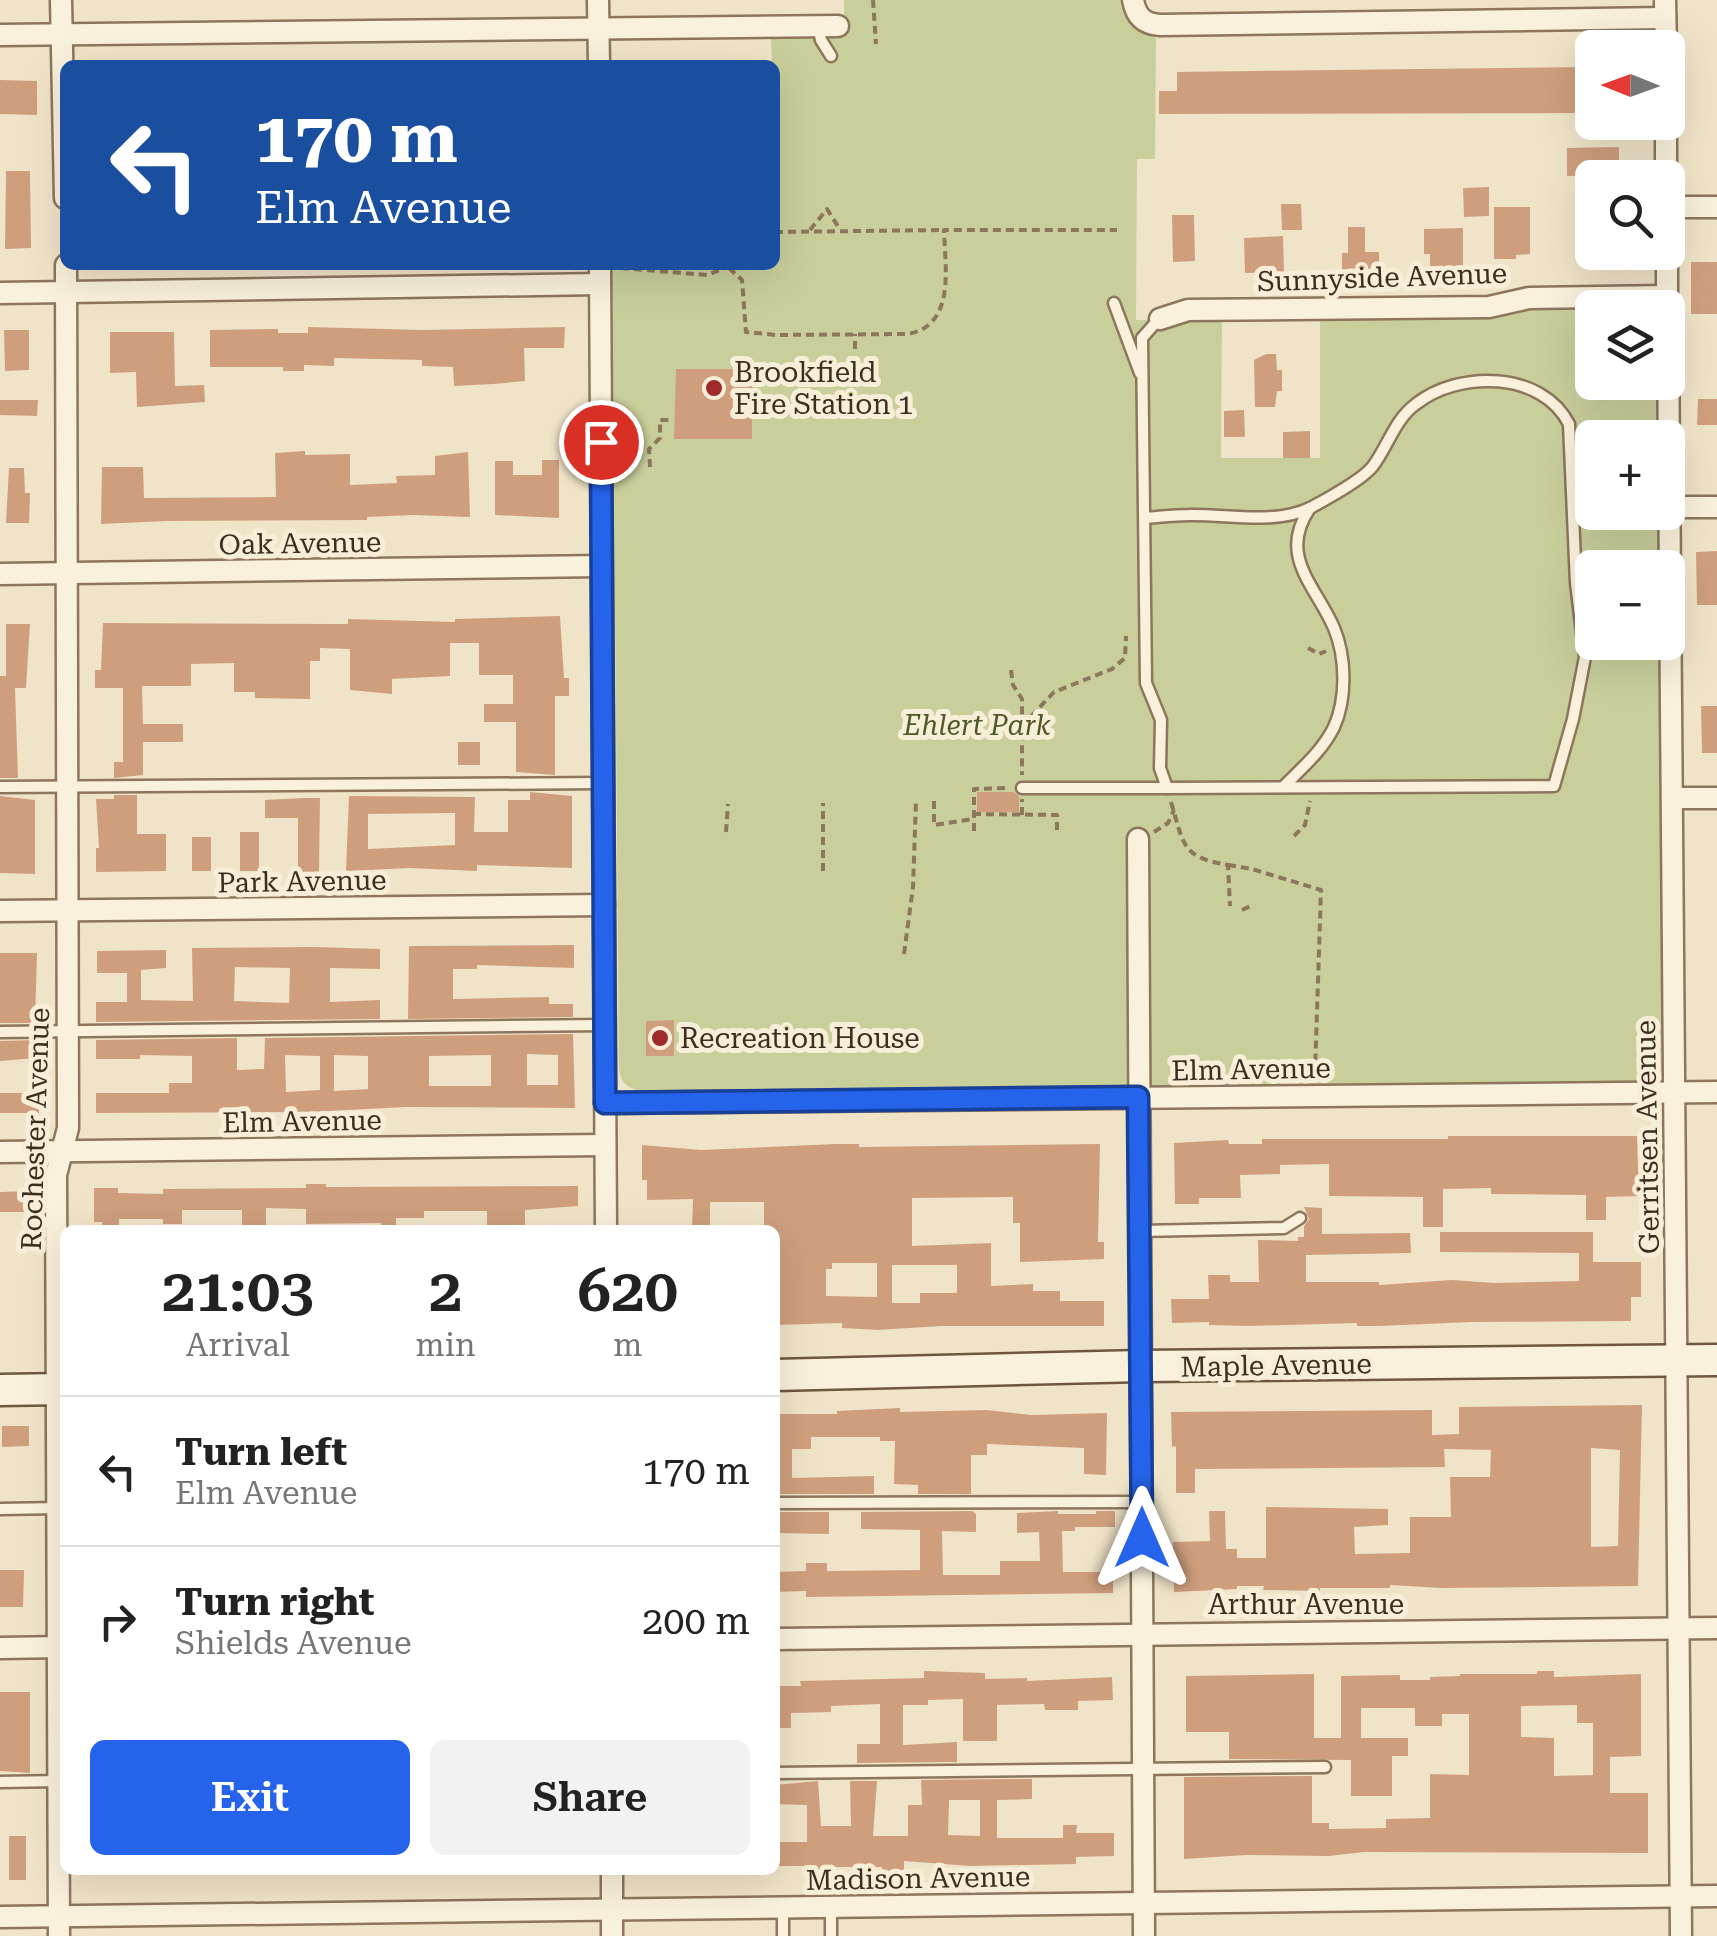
<!DOCTYPE html>
<html lang="en">
<head>
<meta charset="utf-8">
<style>
  body { margin:0; font-family:"Roboto Serif",serif; background:#f2f2f2; color:#222; height:100vh; display:flex; flex-direction:column; font-size:38px; white-space:nowrap }
  * { box-sizing:border-box; margin:0 }
  p { font-size:32px; color:#767676 }
  .icon { flex:none; width:55px; height:55px; fill:none; stroke:currentColor; stroke-width:2; stroke-linecap:round; stroke-linejoin:round }
  .map { position:relative; flex:1; overflow:hidden }
  .panel { position:absolute; left:60px; top:1225px; width:720px; height:650px; display:flex; flex-direction:column; background:#fff; border-radius:15px; box-shadow:0 10px 40px #0002 }
  .panel>* { flex:none }
  .banner { position:absolute; left:60px; top:60px; width:720px; height:210px; border-radius:15px; box-shadow:0 10px 40px #0002; background:#1a4fa0; color:#fff; overflow:hidden }
  .needle { width:65px; rotate:271deg }
  .tools { position:absolute; left:1575px; top:30px; display:grid; gap:20px }
  .tools a { display:grid; place-items:center; width:110px; height:110px; border-radius:15px; background:#fff; box-shadow:0 10px 40px #0002; font-size:50px }
  .pin { position:absolute; display:grid; place-items:center; width:85px; height:85px; color:#fff; margin:-42px; border:5px solid #fff; border-radius:50%; box-shadow:0 2px 10px #0007 }
  .me { position:absolute; width:110px; margin:-55px; rotate:0deg; stroke-linejoin:round; filter:drop-shadow(0 0 8px #0008) }
  .turn { display:flex; align-items:center; gap:35px; height:210px; padding:0 30px; font-size:45px }
  .turn .icon { width:130px; height:130px; stroke-width:2.5 }
  .turn b { display:block; font-size:70px; line-height:85px }
  .eta { display:flex; justify-content:space-evenly; align-items:center; height:170px; text-align:center }
  .eta b { font-size:60px; font-weight:600; line-height:70px }
  .cta { display:flex; gap:20px; margin-top:auto; padding:20px 30px }
  .cta a { flex:1; height:115px; border-radius:15px; background:#2563eb; color:#fff; font-size:40px; font-weight:600; line-height:115px; text-align:center }
  .cta a+a { background:#f2f2f2; color:#222 }
  ul { padding:0; list-style:none }
  li { display:flex; align-items:center; gap:30px; height:150px; padding:0 30px; border-top:2px solid #e0e0e0 }
  li div { flex:1 }
  li b { display:block; font-size:38px }
  li em { font-style:normal }
  .map>svg:first-child { display:block }
</style>
</head>
<body>
<div class="map">
<svg width="1717" height="1936" viewBox="0 0 1717 1936">
  <rect width="100%" height="100%" fill="#f0e4c8"/>
  <!-- green -->
  <path fill="#c9cf9b" d="M844 0H1120C1123 22 1136 31 1156 38L1155 159H1137L1136 320 1222 321 1221 458H1320V320L1487 318 1525 310 1592 309V382L1659 383V437L1592 438V512L1660 513V567L1592 568V642L1661 643 1664 1065 1661 1072 1647 1081 641 1091C627 1089 621 1082 619 1069L612 265H775V65H772L771 39 844 38Z"/>
  <!-- building -->
  <g fill="#cf9f7d" fill-rule="evenodd">
    <polygon points="1587,67 1587,113 1159,114 1159,91 1177,91 1177,72"/>
    <polygon points="0,80 37,81 37,115 0,114"/>
    <polygon points="1619,147 1619,175 1567,176 1567,148"/>
    <polygon points="6,171 30,171 31,248 5,249"/>
    <polygon points="1489,187 1489,216 1464,217 1463,188"/>
    <polygon points="1281,204 1301,204 1302,230 1282,230"/>
    <polygon points="1494,207 1530,207 1530,254 1516,255 1516,259 1494,259"/>
    <polygon points="1172,215 1194,215 1195,261 1173,262"/>
    <polygon points="1348,227 1365,227 1365,252 1379,252 1379,271 1342,271 1342,253 1348,253"/>
    <polygon points="1463,228 1463,277 1430,277 1430,254 1424,254 1424,229"/>
    <polygon points="1283,236 1284,272 1245,273 1244,238"/>
    <rect x="1691" y="262" width="26" height="52"/>
    <polygon points="308,327 423,330 565,327 564,348 524,348 525,381 493,384 454,386 453,367 422,366 422,360 334,358 334,366 304,365 304,371 283,371 283,367 210,367 210,330 278,329 278,333 308,333"/>
    <polygon points="4,330 29,330 29,370 5,371"/>
    <polygon points="110,332 174,332 175,386 204,385 205,402 137,407 136,372 110,373"/>
    <polygon points="1266,354 1276,354 1277,370 1282,370 1282,391 1277,391 1275,407 1255,407 1254,360"/>
    <polygon points="676,369 752,369 752,439 674,439"/>
    <polygon points="1698,399 1717,399 1717,425 1697,425"/>
    <polygon points="0,400 38,400 37,416 0,415"/>
    <polygon points="1244,410 1245,437 1224,437 1224,411"/>
    <polygon points="1310,431 1310,458 1283,458 1283,432"/>
    <polygon points="305,451 305,455 350,454 350,485 397,483 396,476 435,475 435,456 468,452 470,517 413,515 367,517 367,520 167,521 101,524 102,467 143,467 144,498 276,497 275,453"/>
    <polygon points="542,460 559,460 559,518 495,515 495,461 513,461 513,475 542,475"/>
    <polygon points="9,468 24,468 25,493 30,493 29,523 6,523"/>
    <polygon points="1717,551 1717,605 1697,605 1696,552"/>
    <polygon points="560,616 564,678 569,678 569,696 555,696 555,775 516,772 516,722 484,722 484,704 513,704 513,675 479,675 479,643 450,643 450,676 392,679 392,694 350,690 350,649 320,648 320,661 310,661 310,699 255,698 255,692 234,692 234,663 191,664 191,686 142,686 143,724 183,724 183,742 143,742 143,775 114,778 114,762 123,762 123,688 95,688 95,670 101,670 103,623 334,624 348,624 348,619 455,622 455,619"/>
    <polygon points="6,624 30,624 26,688 15,688 18,778 0,778 0,676 6,676"/>
    <polygon points="1701,706 1717,706 1717,753 1702,753"/>
    <rect x="458" y="742" width="22" height="23"/>
    <path d="M530 792 572 796V868L477 865V871L409 868 346 871 349 796 475 797 474 832H508V800H530ZM455 813V845L368 849V814Z"/>
    <polygon points="977,792 1014,792 1019,796 1019,812 977,812"/>
    <polygon points="114,795 137,795 137,834 166,834 166,871 96,872 96,848 99,848 96,799 114,799"/>
    <polygon points="0,796 35,800 35,874 0,873"/>
    <polygon points="303,798 320,798 319,872 298,872 298,818 265,818 265,800"/>
    <rect x="240" y="832" width="19" height="39"/>
    <rect x="192" y="837" width="19" height="34"/>
    <polygon points="574,945 574,968 477,965 477,969 453,969 453,999 549,997 549,1004 573,1004 573,1017 408,1019 409,946"/>
    <path d="M313 947 380 949V969L330 968V1002L380 1000V1019L96 1022V1002H127V973H97V951L166 950V968L141 970V1000L193 1001 192 948ZM235 967 290 968 289 1003 234 1001Z"/>
    <polygon points="0,953 37,953 35,1023 0,1023"/>
    <polygon points="674,1020 674,1056 646,1056 646,1021"/>
    <path d="M573 1034 575 1108 405 1107 310 1112 96 1113V1093H169V1083H192V1056L140 1055V1059H96V1040L237 1038V1070L264 1069 265 1038ZM527 1054 558 1055V1085H527ZM285 1055 320 1056V1090L286 1092ZM334 1055 368 1056V1089L334 1091ZM491 1055V1086H429V1056Z"/>
    <polygon points="0,1041 36,1040 36,1058 0,1061"/>
    <rect x="0" y="1093" width="39" height="20"/>
    <polygon points="1448,1136 1637,1136 1639,1196 1606,1197 1606,1220 1586,1220 1586,1195 1491,1194 1491,1188 1443,1189 1443,1227 1423,1227 1423,1197 1329,1196 1329,1164 1280,1165 1280,1174 1240,1175 1241,1198 1199,1198 1199,1204 1175,1204 1174,1143 1228,1140 1229,1144 1262,1144 1262,1139 1448,1139"/>
    <path d="M835 1144H859V1147L1100 1144 1098 1242H1104V1259L1020 1262V1223H1013V1197L912 1198V1246L991 1243V1286L1033 1284V1291H1060V1301H1104V1326H941L878 1330 842 1328V1323L775 1325V1230H764V1202H710V1230H692L693 1199 647 1200V1180H642V1145L701 1150ZM832 1263H877V1297L826 1296V1269H832ZM892 1265H957V1293H920V1303H892Z"/>
    <polygon points="306,1184 326,1184 326,1187 578,1186 578,1206 525,1210 525,1225 487,1225 487,1211 424,1211 424,1218 396,1218 396,1230 381,1230 381,1223 306,1224 306,1209 266,1208 266,1229 242,1229 242,1210 182,1210 182,1224 163,1224 163,1219 119,1219 119,1230 103,1230 102,1222 94,1222 94,1188 118,1188 118,1193 163,1194 163,1189 306,1188"/>
    <polygon points="30,1191 30,1212 0,1212 0,1192"/>
    <polygon points="1304,1207 1322,1208 1322,1234 1410,1233 1411,1253 1306,1255 1306,1282 1379,1282 1379,1285 1452,1280 1494,1283 1579,1281 1579,1253 1440,1252 1440,1232 1593,1232 1593,1262 1641,1262 1641,1297 1631,1297 1631,1321 1471,1322 1379,1326 1357,1326 1357,1323 1248,1326 1209,1325 1209,1322 1172,1323 1171,1299 1209,1299 1208,1275 1230,1275 1230,1282 1259,1282 1258,1240 1298,1241 1298,1237 1304,1237 1304,1226 1309,1219"/>
    <path d="M1642 1405 1638 1586 1440 1588 1390 1585V1588H1320V1591L1263 1590 1264 1586H1237V1589L1174 1592 1173 1542 1210 1541 1209 1511H1225L1226 1549H1237V1558H1266V1507L1388 1509V1525L1354 1527 1355 1554 1410 1553V1517H1451L1450 1477H1490L1491 1450 1444 1449 1445 1467 1195 1469V1493H1176V1446L1172 1447 1171 1412 1432 1410V1435L1459 1434V1407ZM1591 1448 1620 1450 1618 1546 1591 1547Z"/>
    <polygon points="900,1408 900,1412 986,1410 1032,1415 1107,1413 1106,1475 1084,1474 1084,1448 987,1444 987,1455 971,1455 971,1494 918,1494 918,1485 894,1484 895,1441 880,1441 880,1437 811,1437 811,1449 792,1449 792,1478 874,1476 874,1494 775,1494 775,1414 837,1414 837,1411"/>
    <polygon points="2,1426 29,1426 29,1446 2,1447"/>
    <polygon points="972,1511 976,1514 976,1532 942,1531 943,1575 1000,1575 1000,1561 1040,1561 1039,1532 1017,1533 1017,1513 1058,1511 1058,1514 1096,1514 1096,1511 1115,1511 1115,1527 1075,1527 1075,1531 1062,1531 1063,1572 1113,1572 1113,1593 806,1597 806,1591 775,1592 775,1572 806,1571 806,1563 827,1563 827,1571 920,1570 920,1530 861,1529 861,1512"/>
    <polygon points="775,1512 829,1512 829,1534 775,1533"/>
    <polygon points="0,1570 24,1570 23,1607 0,1607"/>
    <polygon points="924,1671 985,1673 985,1679 1027,1678 1027,1681 1112,1677 1113,1700 1078,1701 1078,1710 1045,1710 1044,1704 997,1705 997,1741 963,1741 963,1699 928,1700 928,1705 903,1705 903,1745 957,1742 957,1762 857,1763 857,1744 880,1744 880,1704 831,1706 831,1712 791,1713 791,1728 775,1728 775,1686 801,1686 800,1681 924,1678"/>
    <path d="M1537 1671H1554V1677L1641 1674V1756L1610 1757V1793H1648V1853L1364 1852 1329 1856 1246 1855 1184 1859V1777L1312 1776V1823H1329V1829L1386 1828V1819L1430 1818V1774L1469 1775V1714H1442V1726H1415V1708H1361V1738H1408V1756H1392V1796H1351V1760L1229 1759V1732H1186V1676L1314 1674V1738H1341V1676L1400 1675V1680H1430V1677L1460 1676V1674H1537ZM1577 1705V1723H1593V1775L1554 1776V1738L1521 1737V1706Z"/>
    <polygon points="0,1692 30,1692 30,1773 0,1771"/>
    <path d="M1004 1779H1032V1799L997 1800V1838H1063V1825H1077L1076 1833H1114V1856L1076 1857V1864L970 1866 904 1861V1872L882 1871V1867H830V1871L807 1872V1866H775V1842H807V1805L775 1804V1785L818 1781 821 1826H851L850 1781H877L873 1836H908V1805H922L921 1780ZM949 1800H980V1836L948 1835Z"/>
    <rect x="9" y="1836" width="17" height="44"/>
  </g>
  <g fill="none" stroke-linecap="round" stroke-linejoin="round">
    <!-- lane casing -->
    <g stroke="#8d765c" stroke-width="15">
      <g id="lane">
        <polyline points="818,27 821,40 831,56"/>
        <polyline points="1114,303 1140,373"/>
        <path d="M1144 518C1159 517 1174 515 1189 515 1227 514 1275 525 1310 508 1325 500 1363 479 1373 466 1388 446 1395 419 1416 404 1459 370 1542 371 1569 424L1576 583 1585 657 1573 719 1554 786 1167 788 1160 768 1161 720 1146 683 1142 338 1159 319"/>
        <path d="M1284 786C1302 768 1323 750 1334 727 1347 698 1346 657 1334 628 1316 586 1277 556 1310 508"/>
        <polyline points="0,787 603,783"/>
        <polyline points="1022,788 1167,788"/>
        <polyline points="0,1032 605,1025"/>
        <polyline points="1140,1231 1284,1228 1300,1218"/>
        <polyline points="775,1503 1142,1502"/>
        <polyline points="0,1509 59,1508"/>
        <polyline points="775,1773 1325,1767"/>
        <polyline points="0,1782 59,1781"/>
        <polyline points="783,1936 783,1907"/>
        <polyline points="831,1936 831,1907"/>
      </g>
    </g>
    <!-- street casing -->
    <g stroke="#8d765c" stroke-width="25">
      <g id="street">
        <polyline points="61,0 65,198"/>
        <polyline points="598,0 599,65"/>
        <path d="M1133 0C1136 17 1144 24 1160 25L1665 18"/>
        <polyline points="1665,0 1666,48"/>
        <polyline points="0,35 838,26"/>
        <polyline points="1666,122 1666,178"/>
        <polyline points="1668,207 1717,207"/>
        <polyline points="1667,252 1667,305"/>
        <polyline points="600,265 606,1230"/>
        <polyline points="0,293 600,284"/>
        <polyline points="1160,319 1188,310 1489,307 1529,298 1667,296"/>
        <polyline points="1668,337 1681,1936"/>
        <polyline points="1670,507 1717,507"/>
        <polyline points="0,574 601,566"/>
        <polyline points="1672,798 1717,798"/>
        <polyline points="1138,839 1144,1936"/>
        <polyline points="0,911 604,905"/>
        <polyline points="605,1103 1717,1092"/>
        <polyline points="0,1152 605,1145"/>
        <polyline points="775,1639 1717,1628"/>
        <polyline points="0,1648 65,1647"/>
        <polyline points="0,1917 1717,1896"/>
        <polyline points="59,1936 56,1175 68,1128 66,265"/>
        <polyline points="612,1936 612,1870"/>
      </g>
    </g>
    <!-- secondary casing -->
    <g stroke="#6f573f" stroke-width="35">
      <g id="secondary">
        <polyline points="775,1375 1141,1366 1717,1360"/>
        <polyline points="0,1390 65,1389"/>
      </g>
    </g>
    <!-- path -->
    <g stroke="#8d765c" stroke-width="4" stroke-dasharray="8 5" stroke-linecap="butt">
      <polyline points="873,0 876,44"/>
      <polyline points="810,230 827,209 839,228"/>
      <polyline points="775,232 944,230"/>
      <polyline points="621,268 707,275 733,265"/>
      <path d="M729 268 742 280 746 332 776 335 908 334C956 325 945 268 944 230H1117"/>
      <polyline points="855,349 855,334"/>
      <polyline points="650,467 649,449 660,438 660,420 673,420"/>
      <polyline points="1308,648 1319,654 1326,651"/>
      <polyline points="1011,670 1013,685 1022,699 1022,775"/>
      <polyline points="1022,726 1054,692 1112,669 1125,658 1126,636"/>
      <polyline points="934,801 934,825 973,819"/>
      <path d="M1171 802C1184 845 1181 857 1228 865L1230 906"/>
      <polyline points="973,814 1057,815 1057,830"/>
      <polyline points="1022,815 1022,799"/>
      <polyline points="974,831 974,789 1008,788"/>
      <polyline points="726,832 728,804"/>
      <polyline points="1154,832 1168,823 1174,810"/>
      <polyline points="1294,836 1305,825 1310,801"/>
      <polyline points="1228,865 1252,869 1321,890 1315,1072"/>
      <polyline points="823,871 823,803"/>
      <polyline points="1242,910 1253,905"/>
      <polyline points="904,954 913,887 916,801"/>
    </g>
    <!-- lane -->
    <use href="#lane" stroke="#faf1dc" stroke-width="10"/>
    <!-- street -->
    <use href="#street" stroke="#faf1dc" stroke-width="20"/>
    <!-- secondary -->
    <use href="#secondary" stroke="#faf1dc" stroke-width="30"/>
  </g>
  <g fill="none" stroke-linecap="round" stroke-linejoin="round">
    <!-- route casing -->
    <g stroke="#184099" stroke-width="25">
      <polyline id="route" points="601,442 605,1103 1138,1097 1142,1538"/>
    </g>
    <!-- route -->
    <use href="#route" stroke="#2563eb" stroke-width="18"/>
  </g>
  <!-- markers -->
  <g fill="#9e2a2b" stroke="#f7eed8" stroke-width="4">
    <circle cx="714" cy="388" r="10"/>
    <circle cx="660" cy="1038" r="10"/>
  </g>
  <g text-anchor="middle" stroke-width="10" stroke-linejoin="round" paint-order="stroke">
    <!-- street labels -->
    <g font-size="28" fill="#3d2e20" stroke="#f7eed8">
      <text transform="translate(1382 277) rotate(-2)" y="10">Sunnyside Avenue</text>
      <text transform="translate(300 543) rotate(-1)" y="10">Oak Avenue</text>
      <text transform="translate(302 881) rotate(-1)" y="10">Park Avenue</text>
      <text transform="translate(1251 1069) rotate(-1)" y="10">Elm Avenue</text>
      <text transform="translate(302 1121) rotate(-1)" y="10">Elm Avenue</text>
      <text transform="translate(35 1129) rotate(-88)" y="10">Rochester Avenue</text>
      <text transform="translate(1647 1137) rotate(-91)" y="10">Gerritsen Avenue</text>
      <text transform="translate(1276 1365) rotate(-1)" y="10">Maple Avenue</text>
      <text x="1306" y="1614">Arthur Avenue</text>
      <text transform="translate(918 1878) rotate(-1)" y="10">Madison Avenue</text>
    </g>
    <!-- poi labels -->
    <g font-size="28" fill="#3d2e20" stroke="#f7eed8" text-anchor="start">
      <text x="734" y="382">Brookfield<tspan x="734" dy="32">Fire Station 1</tspan></text>
      <text x="680" y="1048">Recreation House</text>
    </g>
    <!-- park labels -->
    <g font-size="28" font-style="italic" fill="#4d5a26" stroke="#f7eed8">
      <text x="977" y="735">Ehlert Park</text>
    </g>
  </g>
</svg>
<div class="tools">
<a><svg class="needle" viewBox="-14 -14 28 28"><path d="M0-13l5 13h-10z" fill="#e53935"/><path d="M0 13l5-13h-10z" fill="#767676"/></svg></a>
<a><svg class="icon" aria-label="search" viewBox="0 0 24 24"><circle cx="10" cy="10" r="6"/><path d="M15 15l6 6"/></svg></a>
<a><svg class="icon" aria-label="layers" viewBox="0 0 24 24"><path d="M12 4l9 5-9 5-9-5zM3 14l9 5 9-5"/></svg></a>
<a>+</a>
<a>−</a>
</div>
<div class="pin" style="left:601px;top:442px;background:#d93025"><svg class="icon" aria-label="arrive" viewBox="0 0 24 24"><path d="M6 21V4h12l-3 4 3 4H6"/></svg></div>
<svg class="me" style="left:1142px;top:1538px" viewBox="-20 -20 40 40"><path d="M0-17L14 15 0 8-14 15z" fill="#2563eb" stroke="#fff" stroke-width="4"/></svg>
<div class="banner">
<div class="turn"><svg class="icon" aria-label="left" viewBox="0 0 24 24"><path d="M17 20v-9H6M10 6l-5 5 5 5"/></svg><div><b>170 m</b>Elm Avenue</div></div>
</div>
<section class="panel">
<div class="eta">
<div><b>21:03</b><p>Arrival</p></div>
<div><b>2</b><p>min</p></div>
<div><b>620</b><p>m</p></div>
</div>
<ul>
<li><svg class="icon" aria-label="left" viewBox="0 0 24 24"><path d="M17 20v-9H6M10 6l-5 5 5 5"/></svg><div><b>Turn left</b><p>Elm Avenue</p></div><em>170 m</em></li>
<li><svg class="icon" aria-label="right" viewBox="0 0 24 24"><path d="M7 20v-9h11M14 6l5 5-5 5"/></svg><div><b>Turn right</b><p>Shields Avenue</p></div><em>200 m</em></li>
</ul>
<div class="cta"><a>Exit</a><a>Share</a></div>
</section>
</div>
</body>
</html>
